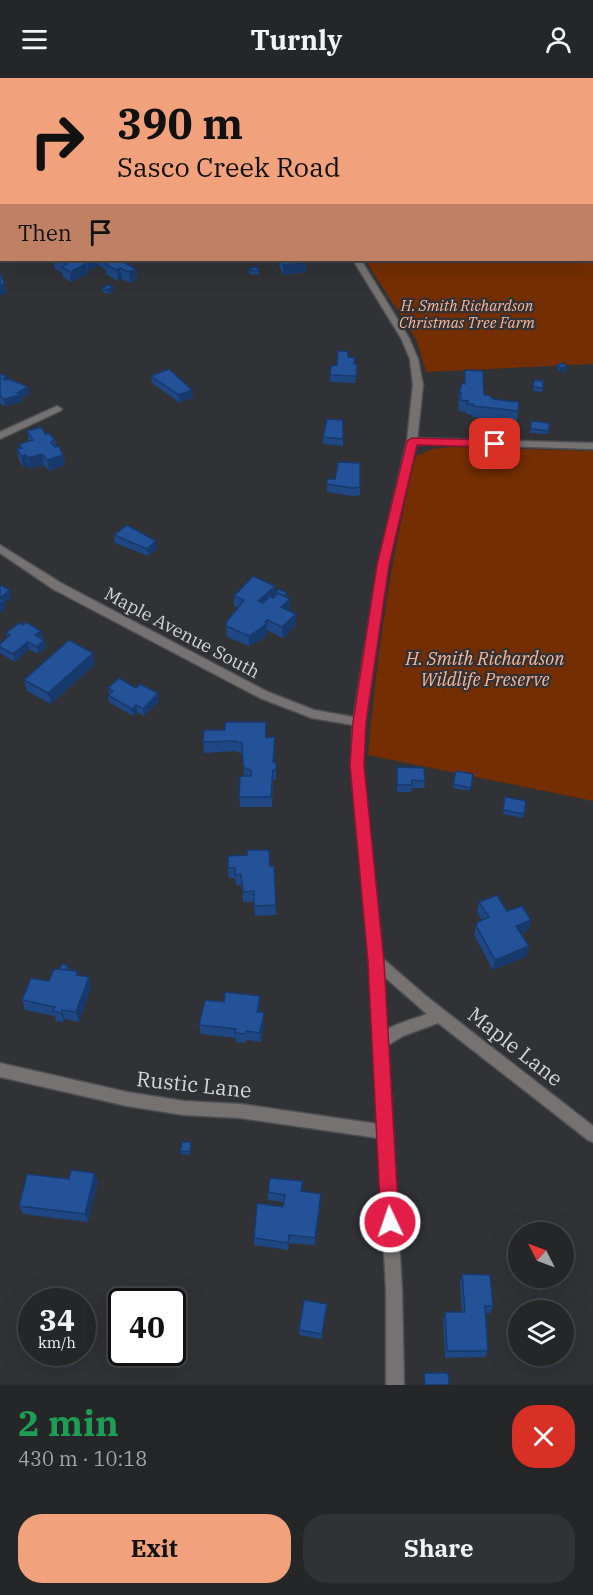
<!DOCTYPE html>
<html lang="en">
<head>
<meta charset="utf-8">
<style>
  body { margin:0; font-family:"IBM Plex Serif",serif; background:#303234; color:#f1f3f6; height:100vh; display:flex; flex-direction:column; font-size:22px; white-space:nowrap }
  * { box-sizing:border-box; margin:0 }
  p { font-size:20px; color:#a3a5a8 }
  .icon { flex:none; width:33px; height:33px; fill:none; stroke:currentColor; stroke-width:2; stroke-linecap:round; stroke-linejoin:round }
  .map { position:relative; height:1307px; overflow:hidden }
  .sheet { display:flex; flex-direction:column; background:#242628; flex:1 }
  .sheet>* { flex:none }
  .guide { position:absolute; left:0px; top:0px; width:594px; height:183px; box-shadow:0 6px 24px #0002,0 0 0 2px #414345; background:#f1a17c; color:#111; overflow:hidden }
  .needle { width:39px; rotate:312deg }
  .fabs { position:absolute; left:508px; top:1144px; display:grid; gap:12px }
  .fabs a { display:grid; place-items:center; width:66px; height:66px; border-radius:50%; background:#242628; box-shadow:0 6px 24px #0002,0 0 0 2px #414345; font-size:30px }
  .speed { position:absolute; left:18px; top:1210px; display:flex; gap:12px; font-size:30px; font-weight:700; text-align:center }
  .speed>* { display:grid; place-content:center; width:78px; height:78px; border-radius:50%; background:#242628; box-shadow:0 6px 24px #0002,0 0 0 2px #414345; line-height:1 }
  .speed small { font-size:15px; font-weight:400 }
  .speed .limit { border:3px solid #111; border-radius:9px; background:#fff; color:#111 }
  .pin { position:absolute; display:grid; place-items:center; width:51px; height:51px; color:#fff; margin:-26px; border-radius:12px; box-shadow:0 3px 9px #0006 }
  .me { position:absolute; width:66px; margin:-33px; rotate:357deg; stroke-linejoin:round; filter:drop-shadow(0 0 4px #0008) }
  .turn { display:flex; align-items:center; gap:21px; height:126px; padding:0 18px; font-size:27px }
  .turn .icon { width:78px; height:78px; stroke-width:2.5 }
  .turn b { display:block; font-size:42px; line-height:51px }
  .then { display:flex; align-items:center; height:57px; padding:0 18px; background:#0003; gap:12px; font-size:22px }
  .round { display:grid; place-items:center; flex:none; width:63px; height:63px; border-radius:24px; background:#303234 }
  .summary { display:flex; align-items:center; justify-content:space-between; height:102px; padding:0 18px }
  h1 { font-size:36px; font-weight:700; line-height:45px; color:#1e9e55 }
  .cta { display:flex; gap:12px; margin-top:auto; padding:12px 18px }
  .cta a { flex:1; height:69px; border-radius:24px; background:#f1a17c; color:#111; font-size:24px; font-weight:700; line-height:69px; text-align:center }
  .cta a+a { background:#303234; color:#f1f3f6 }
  header { display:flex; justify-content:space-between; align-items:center; height:78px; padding:0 18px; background:#242628; font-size:27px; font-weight:700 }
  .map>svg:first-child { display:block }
</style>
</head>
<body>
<header><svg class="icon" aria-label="menu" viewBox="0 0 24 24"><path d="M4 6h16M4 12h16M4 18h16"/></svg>Turnly<svg class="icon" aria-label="person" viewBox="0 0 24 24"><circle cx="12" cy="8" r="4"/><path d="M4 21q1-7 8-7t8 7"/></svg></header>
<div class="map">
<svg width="593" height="1307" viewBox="0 0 593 1307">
  <rect width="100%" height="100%" fill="#303236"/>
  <!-- green -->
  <g fill="#742e02">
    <polygon points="593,54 593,286 426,294 416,261 365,182 592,182"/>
    <path d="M452 369 593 373V723L368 677C377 576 391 477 416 378L433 371Z"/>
  </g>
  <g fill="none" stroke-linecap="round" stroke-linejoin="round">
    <!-- minor casing -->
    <g stroke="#4d4f53" stroke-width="3">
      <g id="minor">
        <polygon points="0,155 2,155 0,160"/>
        <polygon points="57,328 62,331 60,333 0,361 0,354"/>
        <polygon points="412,360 593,365 593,371 409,365 409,361"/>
        <polygon points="0,467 61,505 268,614 314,632 359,640 365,644 359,648 312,640 260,620 53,511 0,475"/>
        <path d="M376 877 381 879 426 918 593 1048V1064L588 1062 438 945 403 958 380 972 375 970 373 965C380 949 411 942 427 936L371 887 369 883 371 879Z"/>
        <polygon points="0,985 127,1014 184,1023 240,1026 385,1047 390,1049 393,1054 390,1059 385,1061 240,1040 184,1037 127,1028 0,999"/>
      </g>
    </g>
    <!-- tertiary casing -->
    <g stroke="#4d4f53" stroke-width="3">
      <g id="tertiary">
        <polygon points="250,0 256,0 257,2 250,2"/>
        <polygon points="353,182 361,182 409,260 418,281 423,307 417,363 388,487 365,644 363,688 383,883 402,1212 404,1307 386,1307 386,1212 369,883 351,688 353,644 378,487 407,363 413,307 410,281 401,260"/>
      </g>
    </g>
    <!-- minor -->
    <use href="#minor" fill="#757271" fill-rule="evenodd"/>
    <!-- tertiary -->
    <use href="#tertiary" fill="#757271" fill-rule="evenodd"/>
  </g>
  <!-- wall -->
  <g fill="#1e4784">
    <polygon points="53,182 119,182 136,191 137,201 130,205 122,201 118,203 106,196 106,192 99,187 87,193 88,196 71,204 63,199 62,194 55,191"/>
    <polygon points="271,182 305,182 306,184 306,194 283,197 278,185 273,185"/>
    <polygon points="249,192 259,193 259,197 249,196"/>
    <polygon points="102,210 114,213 107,216 103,214"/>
    <polygon points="348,279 354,286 357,286 355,305 330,304 331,288 337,287"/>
    <polygon points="557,287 567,289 566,293 560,294 557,290"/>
    <polygon points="465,292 484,317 493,321 519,324 517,343 472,339 472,337 466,336 466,334 459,333 459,326 458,326 459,315 464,306"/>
    <polygon points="0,297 7,299 7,301 28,309 29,316 21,320 22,324 5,328 0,325"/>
    <polygon points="151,298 193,319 180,325 152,305"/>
    <polygon points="534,302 543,310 542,314 533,313"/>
    <polygon points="343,342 343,368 323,366 323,359"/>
    <polygon points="531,343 549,353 548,356 530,355"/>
    <polygon points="27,353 46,356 55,362 56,369 63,377 65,387 49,393 44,387 30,391 28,387 23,389 19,382 17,371 20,370 19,366 29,364"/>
    <polygon points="327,401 360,409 360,417 352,418 327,414"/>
    <polygon points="114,457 156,463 157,471 148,478 115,465"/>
    <polygon points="275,508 275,518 275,515 287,515 286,519 290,521 290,532 289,533 296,547 283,560 267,552 267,556 261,562 249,568 227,559 226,548 238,530 234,528 234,518"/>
    <polygon points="23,547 41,553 43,560 41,561 44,562 46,570 38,576 29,571 15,584 0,575 0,566 7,560 6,555"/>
    <polygon points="95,586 51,626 27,613 24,602"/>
    <polygon points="108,610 159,623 144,638 137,634 133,638 109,624 108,617 109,616"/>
    <polygon points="267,660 275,670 274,684 276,684 276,702 273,702 272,729 240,729 239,719 244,698 242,676 236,673 204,675 203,664"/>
    <polygon points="397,689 425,703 424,710 412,710 411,714 397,714"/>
    <polygon points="456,693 473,696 470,713 453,710"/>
    <polygon points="505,719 526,723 523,740 503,736"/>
    <polygon points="247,777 270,788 274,788 276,837 255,838 254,824 243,824 242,807 236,807 235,800 229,800 228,790"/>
    <polygon points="479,824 507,833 529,852 521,855 527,878 493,892 474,857 476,847 482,842 477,834"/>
    <polygon points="68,887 69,891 68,893 79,897 91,909 79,944 65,941 64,944 56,943 55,938 25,932 22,922 49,903 60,892"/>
    <polygon points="260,928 259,934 264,934 264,944 261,964 246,962 246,965 236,964 236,960 201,956 199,947"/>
    <polygon points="191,1064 190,1077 181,1076 180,1073"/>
    <polygon points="69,1101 98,1103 88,1144 23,1136 19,1128"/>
    <polygon points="302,1113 321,1124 315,1167 289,1165 288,1172 254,1167 254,1160 283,1129 283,1124 268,1122 268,1114"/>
    <polygon points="462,1196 493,1228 490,1235 485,1235 488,1273 485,1279 445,1280 443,1241 445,1234 462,1234 460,1204"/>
    <polygon points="327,1226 322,1261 299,1257 299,1252"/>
  </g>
  <!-- shaded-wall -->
  <g fill="#18396b">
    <polygon points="90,182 98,182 99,187 88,193 87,183"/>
    <rect x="273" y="182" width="5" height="3"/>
    <polygon points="306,184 306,194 283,197 283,187"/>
    <polygon points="86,186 88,196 71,204 70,194"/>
    <polygon points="120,190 122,201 118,203 117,192"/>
    <polygon points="136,191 137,201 130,205 129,194"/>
    <polygon points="0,206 5,206 7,216 0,217"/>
    <polygon points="113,209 114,213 107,216 106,212"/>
    <polygon points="567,289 566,293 560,294 560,290"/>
    <polygon points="28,309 29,316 21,320 22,324 5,328 4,321"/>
    <polygon points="192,312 193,319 180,325 179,317"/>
    <polygon points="42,376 44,387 30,391 28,380"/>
    <polygon points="26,377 28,387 23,389 21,378"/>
    <polygon points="63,377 65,387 49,393 47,382"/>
    <polygon points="156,463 157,471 148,478 147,471"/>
    <polygon points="275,508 275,519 259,533 258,523"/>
    <polygon points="10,512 12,520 5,525 6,530 0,535 0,520"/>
    <polygon points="290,521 290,532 281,540 281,529"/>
    <polygon points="296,536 296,547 283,560 282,549"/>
    <polygon points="267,542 267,556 261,562 249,568 249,558"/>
    <polygon points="41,553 43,560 37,565 35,557"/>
    <polygon points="44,562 46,570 38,576 37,569"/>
    <polygon points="28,564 29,571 15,584 13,576"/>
    <polygon points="93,575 95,586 51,626 48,615"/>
    <polygon points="158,615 159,623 144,638 143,631"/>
    <polygon points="136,627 137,634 133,638 132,631"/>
    <polygon points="275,659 275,670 273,694 273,684"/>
    <polygon points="531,842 529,852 514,858 516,848"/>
    <polygon points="529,868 527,878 493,892 495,882"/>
    <polygon points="89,899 91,909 79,944 76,934"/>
    <polygon points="260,918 260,928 258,943 257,934"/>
    <polygon points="62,932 65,941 64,944 61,935"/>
    <polygon points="264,934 264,944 261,964 260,955"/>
    <polygon points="95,1095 98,1103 88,1144 85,1136"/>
    <polygon points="321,1116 321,1124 315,1167 315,1160"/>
  </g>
  <!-- building -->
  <g fill="#235299" stroke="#18396b" stroke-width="1.5">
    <polygon points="306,0 332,0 332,1 307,2"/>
    <polygon points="2,110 2,119 0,119 0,111"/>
    <polygon points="56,182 90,182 87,183 81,183 86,186 70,194 61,189 67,186"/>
    <polygon points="105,182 119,182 136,191 129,194 120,190 117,192 105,186 109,184"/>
    <polygon points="280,182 305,182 306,184 283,187"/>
    <polygon points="257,189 259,193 249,192 249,190"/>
    <polygon points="0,195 5,206 0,206"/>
    <polygon points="109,207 113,209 106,212 102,210"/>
    <polygon points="338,273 348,273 348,279 355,280 354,286 357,286 356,298 330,297 331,288 337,287"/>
    <polygon points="564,285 567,289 560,290 557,287"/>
    <polygon points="169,291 192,312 179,317 151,298"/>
    <polygon points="465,292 483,293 484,317 489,317 493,321 519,324 518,333 473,328 473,326 467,326 468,323 460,322 461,315 459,315 462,305 465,306"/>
    <polygon points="2,296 7,299 3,301 5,302 9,301 28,309 17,315 21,317 4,321 0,318 0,297"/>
    <polygon points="534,302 543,303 543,310 533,309"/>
    <polygon points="327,341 343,342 343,361 323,359"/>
    <polygon points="531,343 549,345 549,353 531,351"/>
    <polygon points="41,349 46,356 49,355 55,362 51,364 55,369 59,368 63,377 47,382 42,376 28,380 26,377 21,378 17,371 22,370 19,366 33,362 27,353"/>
    <polygon points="338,384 360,385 360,409 352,410 327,406 327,401 335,401"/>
    <polygon points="127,447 156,463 147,471 114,457"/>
    <polygon points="253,498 275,508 258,523 263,525 270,518 273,520 278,515 290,521 281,529 296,536 282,549 267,542 265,544 267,545 260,551 249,558 226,548 227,543 244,522 234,518"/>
    <polygon points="0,507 10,512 0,520 4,522 0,526"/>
    <polygon points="279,511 287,515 284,518 278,515 277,516 275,515"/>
    <polygon points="26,544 41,553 35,557 44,562 37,569 28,564 13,576 0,569 0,566 10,557 6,555 19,545 23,547"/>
    <polygon points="69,562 93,575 48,615 24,602"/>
    <polygon points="119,600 136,610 140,606 158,615 143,631 136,627 132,631 108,617 113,613 108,610"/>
    <polygon points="225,644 266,644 266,660 275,659 273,684 276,684 276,692 273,692 271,719 239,719 240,698 251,698 251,692 246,691 243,687 242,665 235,663 203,664 204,652 225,652"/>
    <polygon points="397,689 424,690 425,703 412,702 412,707 397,707"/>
    <polygon points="456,693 473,696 471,710 453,706"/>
    <polygon points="505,719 526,723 524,736 503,732"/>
    <polygon points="247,772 269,772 270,788 274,788 276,827 254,828 254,813 243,814 241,796 235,797 235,790 228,790 228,778 247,777"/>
    <polygon points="497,817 507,833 522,828 531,842 516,848 529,868 495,882 476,847 478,844 489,839 479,824"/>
    <polygon points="62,886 68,887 65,892 60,891"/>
    <polygon points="54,891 78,893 76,897 89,899 76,934 62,932 61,935 53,933 55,929 22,922 31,900 49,903"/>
    <polygon points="225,914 260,918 257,934 264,934 260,955 246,953 245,956 235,955 236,951 199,947 205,922 224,924"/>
    <polygon points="182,1064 191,1064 190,1074 180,1073"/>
    <polygon points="71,1092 95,1095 85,1136 19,1128 27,1096 69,1101"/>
    <polygon points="270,1100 303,1103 301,1113 321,1116 315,1160 289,1157 288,1165 254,1160 257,1125 283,1129 285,1117 268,1114"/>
    <polygon points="462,1196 490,1197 493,1228 485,1228 488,1273 447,1273 445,1234 465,1234"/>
    <polygon points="304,1222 327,1226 322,1256 299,1252"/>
    <polygon points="424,1295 448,1295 449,1307 425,1307"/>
  </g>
  <!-- route -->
  <polygon fill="#e11d48" stroke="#92132f" stroke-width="1.5" points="412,360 495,362 500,366 495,369 417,367 389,487 366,644 364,687 384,884 399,1144 396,1151 390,1154 384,1151 381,1144 368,884 350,687 353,644 377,487 407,363"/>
  <g text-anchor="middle" stroke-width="4.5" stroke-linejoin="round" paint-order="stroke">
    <!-- far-park labels -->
    <g font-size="15" font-style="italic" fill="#fcb595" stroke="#303236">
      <text x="467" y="233">H. Smith Richardson<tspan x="467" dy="17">Christmas Tree Farm</tspan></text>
    </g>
    <!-- street labels -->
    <g font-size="18" fill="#d3d5d7" stroke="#303236">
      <text transform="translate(182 555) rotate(28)" y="6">Maple Avenue South</text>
    </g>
    <!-- park labels -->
    <g font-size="18" font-style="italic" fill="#fcb595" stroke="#303236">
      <text x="485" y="587">H. Smith Richardson<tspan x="485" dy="21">Wildlife Preserve</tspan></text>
    </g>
    <!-- near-street labels -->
    <g font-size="21" fill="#d3d5d7" stroke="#303236">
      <text transform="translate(515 969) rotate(38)" y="7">Maple Lane</text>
      <text transform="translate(194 1007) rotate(6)" y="7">Rustic Lane</text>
    </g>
  </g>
</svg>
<div class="fabs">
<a><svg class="needle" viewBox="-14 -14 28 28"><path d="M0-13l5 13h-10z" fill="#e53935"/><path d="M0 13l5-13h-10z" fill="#a3a5a8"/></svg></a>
<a><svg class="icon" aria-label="layers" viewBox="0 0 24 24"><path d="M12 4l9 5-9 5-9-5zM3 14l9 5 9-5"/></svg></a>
</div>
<div class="speed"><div>34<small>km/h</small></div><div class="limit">40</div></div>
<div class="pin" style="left:495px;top:366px;background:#d93025"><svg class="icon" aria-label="arrive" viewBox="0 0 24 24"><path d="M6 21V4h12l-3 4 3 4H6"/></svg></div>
<svg class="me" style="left:390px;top:1144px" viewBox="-20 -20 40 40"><circle r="17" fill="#e11d48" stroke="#fff" stroke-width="3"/><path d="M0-11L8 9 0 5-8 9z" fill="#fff"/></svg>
<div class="guide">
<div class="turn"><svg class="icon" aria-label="right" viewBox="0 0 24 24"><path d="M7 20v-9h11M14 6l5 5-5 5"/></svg><div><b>390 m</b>Sasco Creek Road</div></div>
<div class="then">Then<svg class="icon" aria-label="arrive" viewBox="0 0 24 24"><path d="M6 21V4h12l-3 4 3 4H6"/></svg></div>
</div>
</div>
<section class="sheet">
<div class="summary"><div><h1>2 min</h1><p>430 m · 10:18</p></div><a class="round" style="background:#d93025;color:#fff"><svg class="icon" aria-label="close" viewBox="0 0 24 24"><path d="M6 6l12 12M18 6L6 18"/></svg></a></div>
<div class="cta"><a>Exit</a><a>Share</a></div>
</section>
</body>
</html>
